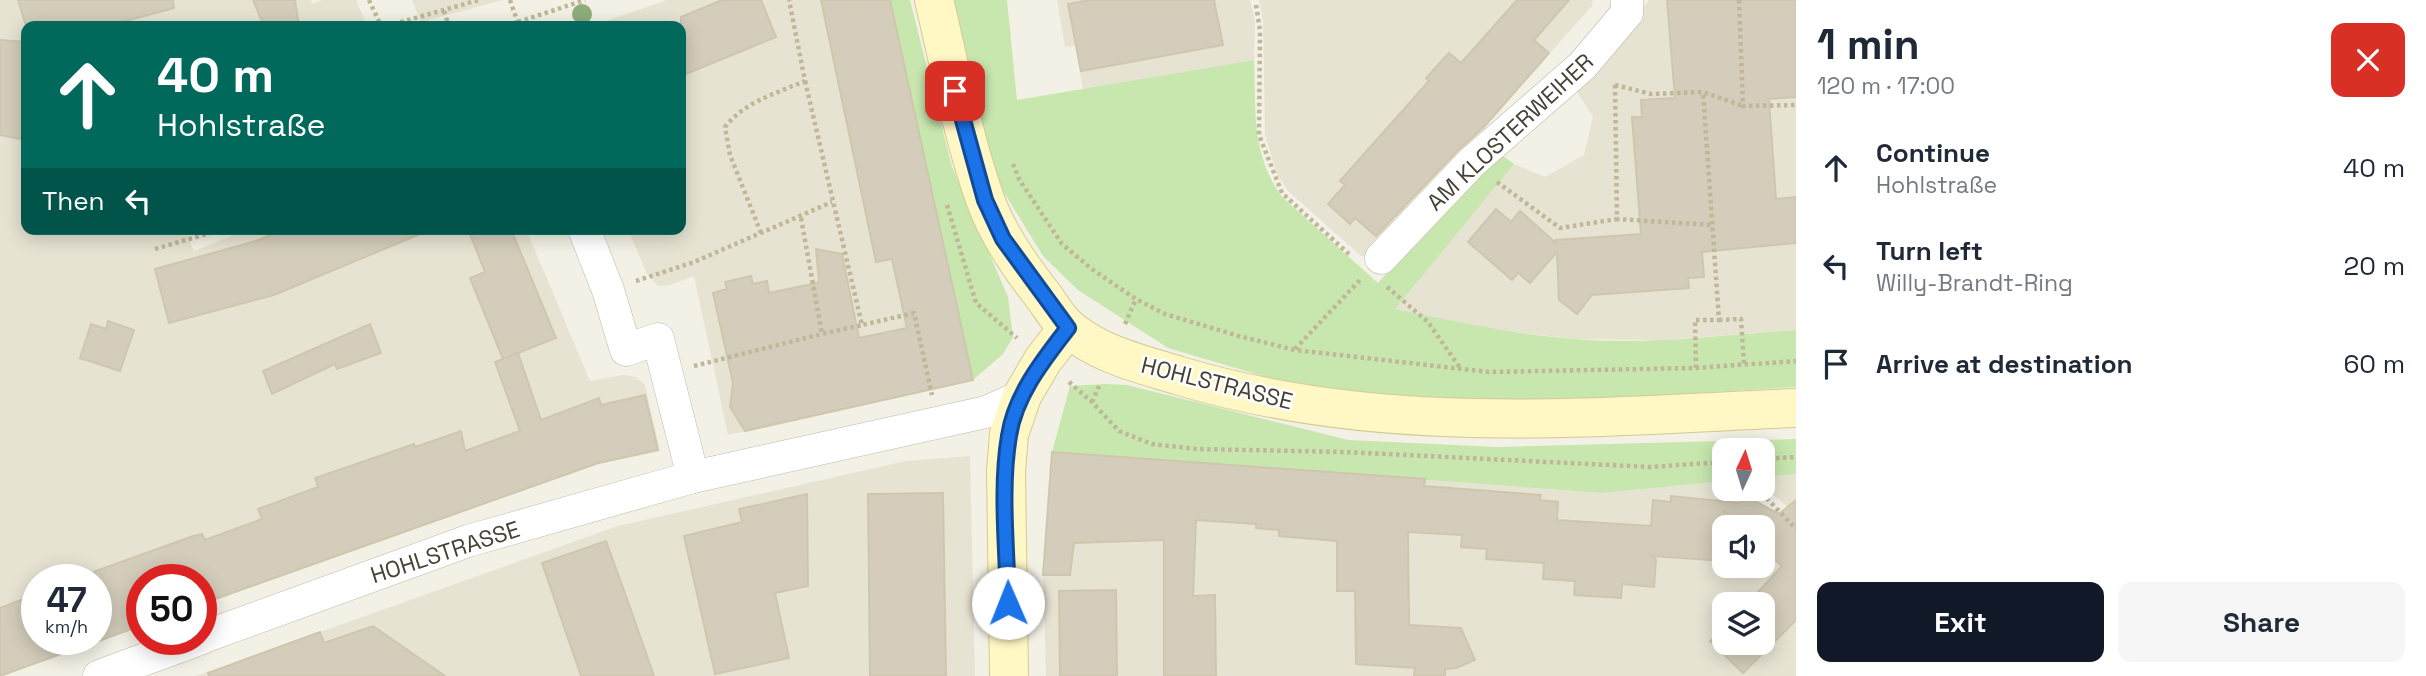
<!DOCTYPE html>
<html lang="en">
<head>
<meta charset="utf-8">
<style>
  body { margin:0; font-family:"Space Grotesk",sans-serif; background:#f6f6f7; color:#1f2937; height:100vh; display:flex; flex-direction:column; font-size:26px; white-space:nowrap }
  * { box-sizing:border-box; margin:0 }
  p { font-size:23px; color:#747a83 }
  .icon { flex:none; width:38px; height:38px; fill:none; stroke:currentColor; stroke-width:2; stroke-linecap:round; stroke-linejoin:round }
  .map { position:relative; flex:1; overflow:hidden }
  .sheet { display:flex; flex-direction:column; background:#fff; width:630px }
  .sheet>* { flex:none }
  .hud { position:absolute; left:21px; top:21px; width:665px; height:214px; border-radius:14px; box-shadow:0 4px 18px #0003; background:#00695c; color:#fff; overflow:hidden }
  .needle { width:46px; rotate:4deg }
  .controls { position:absolute; left:1712px; top:438px; display:grid; gap:14px }
  .controls a { display:grid; place-items:center; width:63px; height:63px; border-radius:14px; background:#fff; box-shadow:0 4px 18px #0003; font-size:35px }
  .speed { position:absolute; left:21px; top:564px; display:flex; gap:14px; font-size:35px; font-weight:700; text-align:center }
  .speed>* { display:grid; place-content:center; width:91px; height:91px; border-radius:50%; background:#fff; box-shadow:0 4px 18px #0003; line-height:1 }
  .speed small { font-size:18px; font-weight:400 }
  .speed .limit { border:10px solid #d22; background:#fff; color:#111 }
  .pin { position:absolute; display:grid; place-items:center; width:60px; height:60px; color:#fff; margin:-30px; border-radius:14px; box-shadow:0 4px 10px #0006 }
  .me { position:absolute; width:77px; margin:-38px; rotate:359deg; stroke-linejoin:round; filter:drop-shadow(0 0 5px #0008) }
  .turn { display:flex; align-items:center; gap:24px; height:147px; padding:0 21px; font-size:32px }
  .turn .icon { width:91px; height:91px; stroke-width:2.5 }
  .turn b { display:block; font-size:49px; line-height:60px }
  .then { display:flex; align-items:center; height:66px; padding:0 21px; background:#0003; gap:14px; font-size:26px }
  .round { display:grid; place-items:center; flex:none; width:74px; height:74px; border-radius:14px; background:#f6f6f7 }
  .headline { display:flex; align-items:center; justify-content:space-between; height:119px; padding:0 21px }
  h1 { font-size:42px; font-weight:800; line-height:52px }
  .cta { display:flex; gap:14px; margin-top:auto; padding:14px 21px }
  .cta a { flex:1; height:80px; border-radius:14px; background:#111827; color:#fff; font-size:28px; font-weight:800; line-height:80px; text-align:center }
  .cta a+a { background:#f6f6f7; color:#1f2937 }
  ul { padding:0; list-style:none }
  li { display:flex; align-items:center; gap:21px; height:98px; padding:0 21px }
  li div { flex:1 }
  li b { display:block; font-size:26px }
  li em { font-style:normal }
  main { display:flex; flex:1; min-height:0 }
  .map>svg:first-child { display:block }
</style>
</head>
<body>
<main>
<div class="map">
<svg width="1796" height="676" viewBox="0 0 1796 676">
  <rect width="100%" height="100%" fill="#f3f0e5"/>
  <!-- residential -->
  <g fill="#e7e3d3" fill-rule="evenodd">
    <path d="M0 0H311L312 4 322 0H356L367 26H26V229L186 232 194 251 249 229H526L590 381 624 375 636 377 645 385 660 451 599 464 201 605V579H142V626L0 676ZM37 579H96V639H37Z"/>
    <polygon points="412,0 503,0 421,22"/>
    <polygon points="667,0 890,0 973,380 728,435 694,276 670,285 658,286 646,272 628,229 681,229 681,26 592,26"/>
    <polygon points="1057,0 1250,0 1255,21 1254,60 1083,89 1075,46 1065,47"/>
    <polygon points="1259,0 1593,0 1592,6 1379,244 1372,257 1361,256 1288,191 1277,174 1265,135 1263,21"/>
    <polygon points="1649,0 1796,0 1796,330 1660,340 1574,339 1489,329 1394,309 1514,164 1545,177 1584,155 1593,117 1576,90"/>
    <path d="M1052 452 1602 493 1724 481V488H1739L1745 495 1776 513 1796 535V676H1046L1043 575ZM1724 527H1762V565H1724ZM1724 604H1762V642H1724Z"/>
    <polygon points="970,456 975,676 196,676 618,526 906,461"/>
    <polygon points="1796,474 1796,515 1780,500 1765,490 1762,477"/>
  </g>
  <!-- green -->
  <g fill="#c7e7ae">
    <polygon points="890,0 910,0 952,167 1008,297 1013,337 1003,354 973,380"/>
    <path d="M953 0H1007L1017 100 1254 60C1256 111 1251 154 1282 197L1378 283 1496 151 1514 164 1395 309C1454 321 1512 334 1573 339 1647 345 1722 335 1796 330V387L1518 404 1307 389 1168 348 1078 290 1043 256 1002 189 991 162Z"/>
    <polygon points="1105,384 1127,385 1348,440 1497,447 1796,439 1796,474 1762,477 1762,450 1724,450 1724,481 1602,493 1052,452 1070,386"/>
  </g>
  <!-- building -->
  <g fill="#d4cdbb" stroke="#cfc6ae" stroke-width="2">
    <polygon points="18,0 173,0 174,8 107,26 26,26"/>
    <polygon points="253,0 295,0 299,26 264,26"/>
    <polygon points="722,0 761,0 776,37 681,76 681,17"/>
    <polygon points="821,0 890,0 973,380 745,431 730,407 733,383 713,293 727,289 725,282 751,276 753,284 767,281 769,293 817,283 819,281 816,249 842,254 859,338 907,328 892,259 876,262"/>
    <polygon points="1089,0 1214,0 1223,45 1081,71 1068,4"/>
    <polygon points="1517,0 1569,0 1534,40 1549,53 1483,128 1459,149 1376,236 1355,218 1350,224 1328,204 1345,185 1340,181 1429,81 1426,78 1449,53 1461,63"/>
    <polygon points="1667,0 1796,0 1796,97 1769,99 1776,199 1796,197 1796,243 1702,252 1704,277 1688,278 1689,288 1592,295 1577,314 1559,300 1557,252 1530,283 1518,273 1512,280 1468,242 1496,209 1511,222 1520,211 1556,243 1556,240 1641,234 1632,117 1642,117 1641,100 1675,98"/>
    <polygon points="0,40 26,42 26,123 21,139 0,135"/>
    <polygon points="286,229 432,229 274,295 169,323 155,269 256,241"/>
    <polygon points="468,229 511,229 556,338 505,358 518,353 541,420 599,398 601,405 645,395 658,450 598,463 201,604 201,579 142,579 142,625 96,642 96,579 85,579 85,575 193,536 202,534 205,540 262,519 258,509 318,487 315,478 414,444 415,447 461,431 465,451 520,431 495,362 503,359 470,278 485,272"/>
    <polygon points="108,321 134,330 120,371 80,358 91,324 106,329"/>
    <polygon points="370,324 381,353 337,369 335,364 272,394 263,371"/>
    <polygon points="1052,452 1425,479 1424,486 1541,495 1540,500 1558,502 1557,520 1651,526 1653,500 1671,502 1671,496 1740,503 1744,495 1779,514 1796,500 1796,620 1743,673 1710,641 1724,627 1724,642 1762,642 1762,604 1747,604 1782,566 1762,547 1762,527 1740,527 1724,511 1724,561 1652,556 1656,560 1654,587 1622,584 1621,598 1574,595 1575,581 1543,579 1544,563 1486,559 1487,549 1461,547 1462,535 1408,532 1409,625 1461,628 1475,660 1456,668 1445,669 1445,676 1414,676 1415,668 1356,664 1355,591 1337,591 1337,541 1279,536 1279,530 1256,528 1256,524 1196,520 1193,596 1215,595 1216,676 1164,676 1164,540 1074,543 1070,575 1043,575"/>
    <polygon points="943,493 946,676 870,676 868,494"/>
    <polygon points="807,494 808,586 775,593 789,658 715,674 684,536 742,522 739,509"/>
    <polygon points="606,541 632,613 654,676 581,676 542,563"/>
    <polygon points="1116,590 1117,676 1060,676 1059,591"/>
    <polygon points="37,594 37,639 94,639 94,642 0,676 0,608"/>
    <polygon points="373,626 445,676 209,676 208,673 320,632 324,643"/>
  </g>
  <g fill="none" stroke-linecap="round" stroke-linejoin="round">
    <!-- street casing -->
    <g stroke="#beb9a8" stroke-width="33">
      <g id="street">
        <polyline points="584,229 608,290 626,350 658,339 693,477"/>
        <polyline points="1381,258 1472,162 1582,66 1627,13 1627,0"/>
        <polyline points="201,638 468,541 693,477 986,412 1022,396"/>
        <polyline points="99,676 200,639"/>
      </g>
    </g>
    <!-- secondary casing -->
    <g stroke="#d3ca95" stroke-width="40">
      <g id="secondary">
        <path d="M934 0C950 66 962 134 985 199 997 233 1019 265 1041 293 1050 305 1058 319 1068 328 1100 355 1141 364 1180 376 1385 437 1586 417 1796 408"/>
        <polyline points="1009,676 1006,471 1009,434 1022,396 1043,360 1068,328"/>
      </g>
    </g>
    <!-- path -->
    <g stroke="#c0b799" stroke-width="4.5" stroke-dasharray="3.5 3.5" stroke-linecap="butt">
      <polyline points="369,0 381,26"/>
      <polyline points="510,0 519,26"/>
      <polyline points="1739,0 1743,106 1796,105"/>
      <polyline points="1256,5 1260,30 1259,135 1282,193 1351,256"/>
      <polyline points="444,11 449,26"/>
      <polyline points="518,22 585,0"/>
      <polyline points="387,26 479,0"/>
      <polyline points="805,81 862,325 914,313 932,395"/>
      <polyline points="1615,85 1617,219 1711,225"/>
      <polyline points="1615,85 1651,94 1703,92 1743,106"/>
      <polyline points="1013,164 1019,179 1062,244 1093,270 1136,299 1165,314 1239,336 1295,350 1489,372 1696,368 1796,361"/>
      <polyline points="1497,182 1560,228 1617,219"/>
      <polyline points="947,205 976,303 1017,338"/>
      <polyline points="801,218 822,334 862,325"/>
      <path d="M761 233 730 155 725 127C744 102 777 93 805 81L789 0"/>
      <polyline points="155,249 224,229"/>
      <polyline points="636,281 694,262 832,202"/>
      <polyline points="1387,287 1428,322 1460,368"/>
      <polyline points="1719,320 1741,319 1744,364"/>
      <polyline points="1125,324 1136,299"/>
      <polyline points="1295,349 1361,279"/>
      <polyline points="694,366 822,334"/>
      <polyline points="1696,368 1695,320 1719,320 1703,92"/>
      <polyline points="1069,382 1092,402 1119,431 1152,444 1196,449 1345,452 1650,467 1724,462"/>
      <polyline points="1092,402 1100,384"/>
      <polyline points="1762,459 1796,457"/>
      <polyline points="1757,488 1796,529"/>
    </g>
    <!-- street -->
    <use href="#street" stroke="#fff" stroke-width="32"/>
    <!-- secondary -->
    <use href="#secondary" stroke="#fff7c4" stroke-width="38"/>
  </g>
  <!-- trees -->
  <circle fill="#8fad7d" cx="582" cy="14" r="10"/>
  <g fill="none" stroke-linecap="round" stroke-linejoin="round">
    <!-- route casing -->
    <g stroke="#114b97" stroke-width="18">
      <path id="route" d="M955 91 985 200 1003 239 1068 328C1044 359 1015 395 1009 436 1000 488 1007 550 1008 603"/>
    </g>
    <!-- route -->
    <use href="#route" stroke="#1a73e8" stroke-width="12"/>
  </g>
  <g text-anchor="middle" stroke-width="5" stroke-linejoin="round" paint-order="stroke">
    <!-- street labels -->
    <g font-size="23" fill="#454135" stroke="#fff">
      <text transform="translate(1510 132) rotate(-43)" y="8">AM KLOSTERWEIHER</text>
      <text transform="translate(1217 383) rotate(14)" y="8">HOHLSTRASSE</text>
      <text transform="translate(445 552) rotate(-18)" y="8">HOHLSTRASSE</text>
    </g>
  </g>
</svg>
<div class="controls">
<a><svg class="needle" viewBox="-14 -14 28 28"><path d="M0-13l5 13h-10z" fill="#e53935"/><path d="M0 13l5-13h-10z" fill="#747a83"/></svg></a>
<a><svg class="icon" aria-label="sound" viewBox="0 0 24 24"><path d="M4 9h4l5-4v14l-5-4H4zM17 9q2 3 0 6"/></svg></a>
<a><svg class="icon" aria-label="layers" viewBox="0 0 24 24"><path d="M12 4l9 5-9 5-9-5zM3 14l9 5 9-5"/></svg></a>
</div>
<div class="speed"><div>47<small>km/h</small></div><div class="limit">50</div></div>
<div class="pin" style="left:955px;top:91px;background:#d93025"><svg class="icon" aria-label="arrive" viewBox="0 0 24 24"><path d="M6 21V4h12l-3 4 3 4H6"/></svg></div>
<svg class="me" style="left:1008px;top:603px" viewBox="-20 -20 40 40"><circle r="19" fill="#fff"/><path d="M0-13L10 11 0 6-10 11z" fill="#1a73e8"/></svg>
<div class="hud">
<div class="turn"><svg class="icon" aria-label="ahead" viewBox="0 0 24 24"><path d="M12 20V5M6 11l6-6 6 6"/></svg><div><b>40 m</b>Hohlstraße</div></div>
<div class="then">Then<svg class="icon" aria-label="left" viewBox="0 0 24 24"><path d="M17 20v-9H6M10 6l-5 5 5 5"/></svg></div>
</div>
</div>
<section class="sheet">
<div class="headline"><div><h1>1 min</h1><p>120 m · 17:00</p></div><a class="round" style="background:#d93025;color:#fff"><svg class="icon" aria-label="close" viewBox="0 0 24 24"><path d="M6 6l12 12M18 6L6 18"/></svg></a></div>
<ul>
<li><svg class="icon" aria-label="ahead" viewBox="0 0 24 24"><path d="M12 20V5M6 11l6-6 6 6"/></svg><div><b>Continue</b><p>Hohlstraße</p></div><em>40 m</em></li>
<li><svg class="icon" aria-label="left" viewBox="0 0 24 24"><path d="M17 20v-9H6M10 6l-5 5 5 5"/></svg><div><b>Turn left</b><p>Willy-Brandt-Ring</p></div><em>20 m</em></li>
<li><svg class="icon" aria-label="arrive" viewBox="0 0 24 24"><path d="M6 21V4h12l-3 4 3 4H6"/></svg><div><b>Arrive at destination</b></div><em>60 m</em></li>
</ul>
<div class="cta"><a>Exit</a><a>Share</a></div>
</section>
</main>
</body>
</html>
